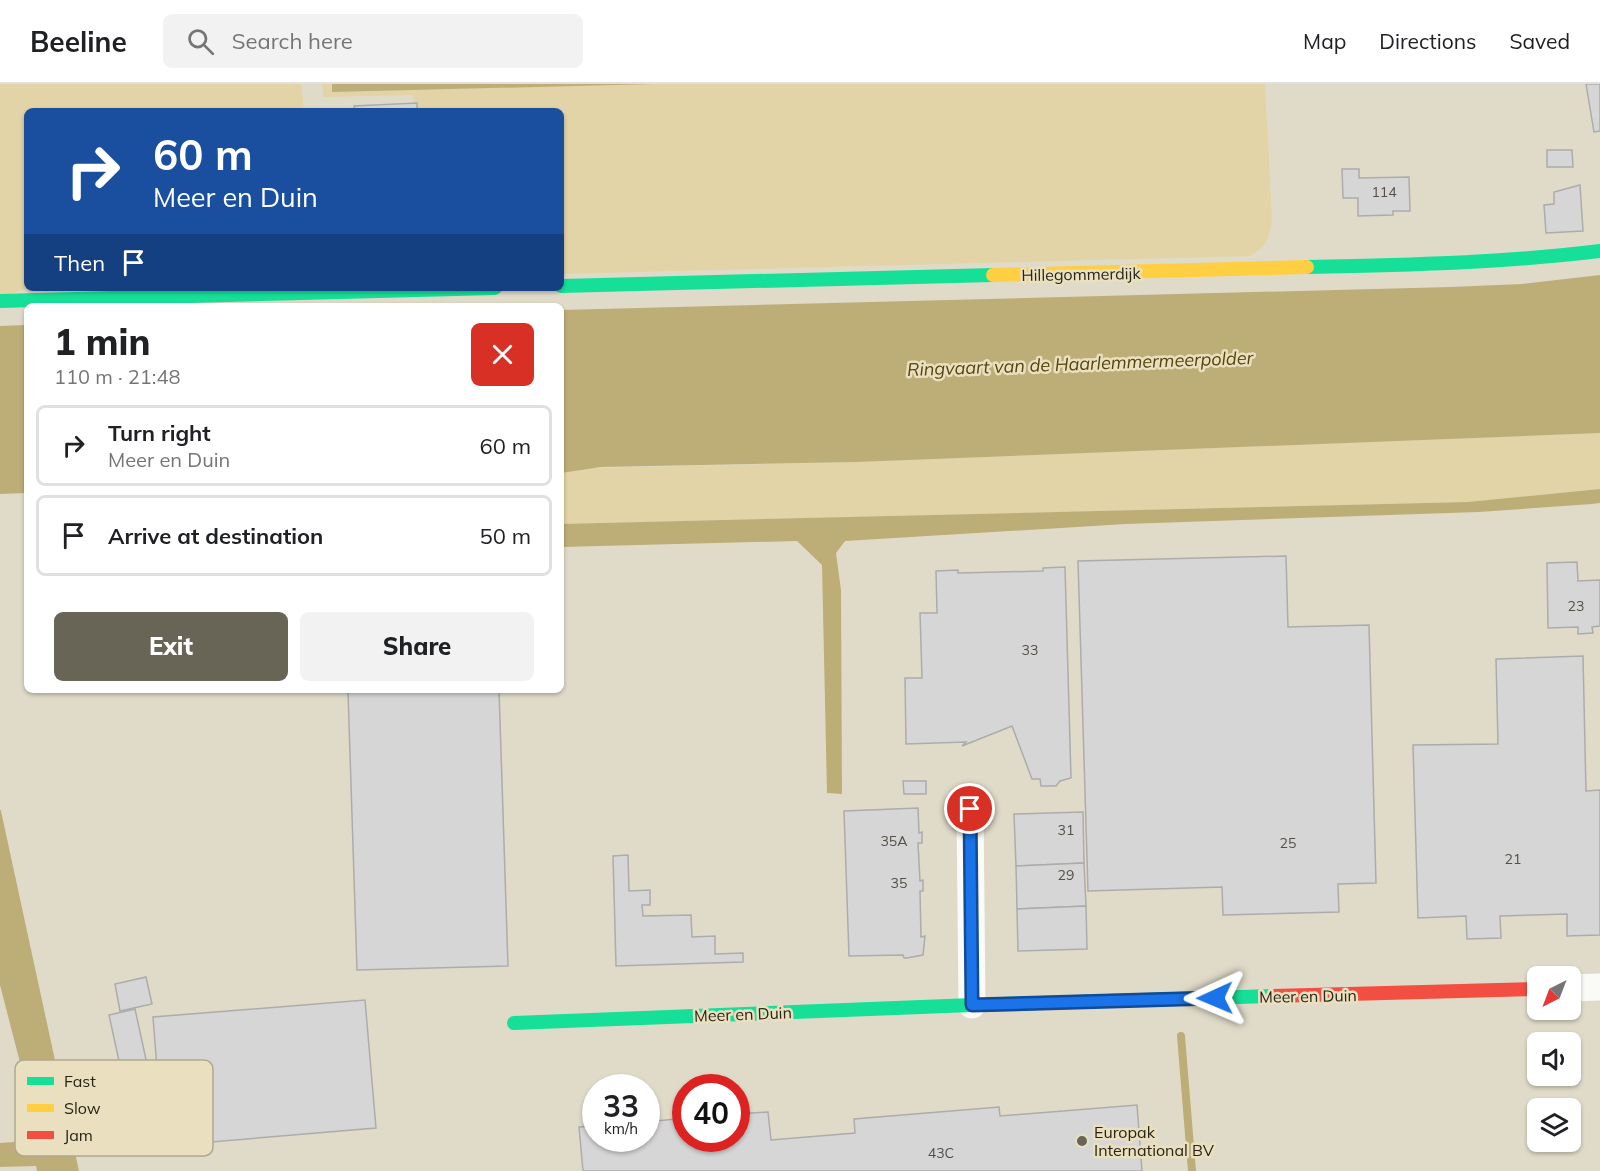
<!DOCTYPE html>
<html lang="en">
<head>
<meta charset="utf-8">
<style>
  body { margin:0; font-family:Mulish,sans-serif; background:#f2f2f2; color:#202124; height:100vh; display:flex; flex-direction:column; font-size:22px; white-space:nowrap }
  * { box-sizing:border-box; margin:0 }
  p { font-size:20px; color:#757577 }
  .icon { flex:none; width:33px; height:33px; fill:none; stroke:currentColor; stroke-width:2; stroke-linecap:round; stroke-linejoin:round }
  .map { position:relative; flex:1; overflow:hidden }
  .side { position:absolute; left:24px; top:219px; width:540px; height:390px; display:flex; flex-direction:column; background:#fff; border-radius:9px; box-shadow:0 2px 4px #0004 }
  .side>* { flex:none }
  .top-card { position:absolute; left:24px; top:24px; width:540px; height:183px; border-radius:9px; box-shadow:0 2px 4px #0004; background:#1a4fa0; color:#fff; overflow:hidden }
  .needle { width:39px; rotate:222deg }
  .buttons { position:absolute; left:1527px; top:882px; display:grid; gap:12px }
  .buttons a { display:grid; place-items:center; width:54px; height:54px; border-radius:9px; background:#fff; box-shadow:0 2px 4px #0004; font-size:30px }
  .speed { position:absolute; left:582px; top:990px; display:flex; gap:12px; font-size:30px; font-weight:700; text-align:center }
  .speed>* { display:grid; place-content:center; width:78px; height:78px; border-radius:50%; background:#fff; box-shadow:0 2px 4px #0004; line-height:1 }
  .speed small { font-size:15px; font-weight:400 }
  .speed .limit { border:9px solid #d22; background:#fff; color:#111 }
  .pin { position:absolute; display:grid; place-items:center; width:51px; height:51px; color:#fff; margin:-26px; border:3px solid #fff; border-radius:50%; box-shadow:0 2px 6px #0007 }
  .me { position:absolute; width:66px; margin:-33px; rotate:269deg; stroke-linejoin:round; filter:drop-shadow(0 0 4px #0008) }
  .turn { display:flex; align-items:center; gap:21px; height:126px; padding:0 30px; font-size:27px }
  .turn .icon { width:78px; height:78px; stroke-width:2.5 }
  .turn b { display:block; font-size:42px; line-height:51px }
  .then { display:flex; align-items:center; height:57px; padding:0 30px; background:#0003; gap:12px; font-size:22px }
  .round { display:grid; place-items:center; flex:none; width:63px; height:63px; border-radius:9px; background:#f2f2f2 }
  .headline { display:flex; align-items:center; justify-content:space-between; height:102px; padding:0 30px }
  h1 { font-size:36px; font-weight:800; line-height:45px }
  .cta { display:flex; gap:12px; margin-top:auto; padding:12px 30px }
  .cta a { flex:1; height:69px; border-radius:9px; background:#686456; color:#fff; font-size:24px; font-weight:800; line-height:69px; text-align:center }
  .cta a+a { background:#f2f2f2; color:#202124 }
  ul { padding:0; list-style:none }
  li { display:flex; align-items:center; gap:18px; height:81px; margin:0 12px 9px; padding:0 18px; border:3px solid #e0e0e0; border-radius:9px }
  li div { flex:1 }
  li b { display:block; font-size:22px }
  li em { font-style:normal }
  header { display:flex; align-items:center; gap:36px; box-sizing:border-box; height:84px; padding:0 30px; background:#fff; border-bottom:2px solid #e0e0e0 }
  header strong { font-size:28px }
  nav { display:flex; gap:33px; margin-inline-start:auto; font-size:21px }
  .search { width:420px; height:54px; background:#f2f2f2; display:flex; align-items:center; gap:15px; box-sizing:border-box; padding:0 21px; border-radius:9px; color:#757577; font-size:22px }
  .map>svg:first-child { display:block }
</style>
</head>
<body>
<header>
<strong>Beeline</strong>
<div class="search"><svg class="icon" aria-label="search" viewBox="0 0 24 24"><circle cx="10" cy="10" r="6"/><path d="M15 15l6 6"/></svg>Search here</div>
<nav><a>Map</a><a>Directions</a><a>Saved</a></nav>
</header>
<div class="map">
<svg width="1600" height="1087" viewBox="0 0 1600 1087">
  <rect width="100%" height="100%" fill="#e0dbc9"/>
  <!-- green -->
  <g fill="#e2d4a6">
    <polygon points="0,0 301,0 304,27 27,27 27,204 0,214"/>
    <path d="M322 0H1265L1272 133C1270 152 1268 162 1250 172L561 190V27H415L413 11 324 13Z"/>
    <polygon points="1600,349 1600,405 1468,418 561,440 561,385 857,378"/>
  </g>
  <!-- water -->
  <g fill="#bdae78">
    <polygon points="332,0 655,0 332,8"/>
    <polygon points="1600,191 1600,349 857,378 601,383 561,389 561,226 1450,203 1522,200"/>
    <polygon points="27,241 27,409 0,410 0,242"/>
    <polygon points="1600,405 1600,419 1592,420 1479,428 1126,440 845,457 836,469 841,506 842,710 827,709 822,481 797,457 561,463 561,440 1468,418"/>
    <polygon points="0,725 1,727 79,1087 37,1087 36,1082 0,1083 0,1059 40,1056 0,901"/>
  </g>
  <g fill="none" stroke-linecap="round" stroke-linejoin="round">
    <!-- stream -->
    <polyline stroke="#bdae78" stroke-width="8" points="1181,952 1192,1087"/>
  </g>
  <!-- building -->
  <g fill="#d6d6d7" stroke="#adacaa" stroke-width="1.5">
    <polygon points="1586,0 1600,0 1600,47 1594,48"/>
    <polygon points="417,19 417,27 355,27 354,22"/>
    <polygon points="1547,66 1572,66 1573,83 1547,83"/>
    <polygon points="1342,85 1359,85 1359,94 1409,93 1410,127 1393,127 1393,131 1358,132 1358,114 1343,114"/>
    <polygon points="1580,101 1583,147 1546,149 1544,121 1554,120 1554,108"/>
    <polygon points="1286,472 1288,543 1369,541 1376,799 1338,800 1339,828 1223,831 1222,803 1088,807 1078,477"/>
    <polygon points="1577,478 1578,497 1600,496 1600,542 1592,543 1593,549 1578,550 1578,543 1548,544 1547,479"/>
    <polygon points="1065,483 1071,694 1060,697 1056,702 1041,702 1040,695 1032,695 1012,642 962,662 966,658 906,660 905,594 922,594 920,529 937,529 936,487 958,486 958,489 1043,487 1043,484"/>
    <polygon points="1583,572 1586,707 1600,706 1600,851 1567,852 1567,830 1500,832 1501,854 1467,855 1466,832 1418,834 1413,661 1498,660 1496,575"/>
    <polygon points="401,606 499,606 508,882 357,886 348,608"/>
    <polygon points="903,697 926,697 926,710 904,710"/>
    <polygon points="918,724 919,749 922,748 922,759 918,759 920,797 923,796 923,807 920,807 921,853 925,852 923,871 907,874 904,874 903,871 849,872 844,727"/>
    <polygon points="1083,728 1084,779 1016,782 1014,730"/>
    <polygon points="628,771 629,807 650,806 650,821 642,821 643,832 691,831 692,853 715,852 715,870 743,869 743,878 616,882 613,772"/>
    <polygon points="1084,779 1086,822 1017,825 1016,782"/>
    <polygon points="1086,822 1087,865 1018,867 1017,825"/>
    <polygon points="146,893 152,920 120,927 115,900"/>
    <polygon points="365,916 376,1044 163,1062 153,933"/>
    <polygon points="135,925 152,1003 126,1009 109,931"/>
    <polygon points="1137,1021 1142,1087 583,1087 579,1043 596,1042 596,1054 646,1054 646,1038 686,1034 686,1054 736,1054 736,1030 768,1028 771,1056 855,1049 854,1035 999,1023 1000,1032"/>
  </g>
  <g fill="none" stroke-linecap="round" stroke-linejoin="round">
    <!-- street -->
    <g stroke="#fafaf7" stroke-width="27">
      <polyline points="970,725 972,921"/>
      <polyline points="1570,904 1600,903"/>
    </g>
    <!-- fast -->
    <g stroke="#16e098" stroke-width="14">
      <path d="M1307 183C1405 181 1503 179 1600 167"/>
      <polyline points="561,202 993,191"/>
      <polyline points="0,217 495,204"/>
      <polyline points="514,939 972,921 1273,912"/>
    </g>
    <!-- slow -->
    <polyline stroke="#ffcf43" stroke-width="14" points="993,191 1307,183"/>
    <!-- jam -->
    <polyline stroke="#f24e42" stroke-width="14" points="1273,912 1538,905"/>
  </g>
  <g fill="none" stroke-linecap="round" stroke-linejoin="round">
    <!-- route casing -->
    <g stroke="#114b97" stroke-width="15">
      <polyline id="route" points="970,725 972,921 1215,914"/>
    </g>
    <!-- route -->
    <use href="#route" stroke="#1a73e8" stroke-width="10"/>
  </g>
  <!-- markers -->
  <circle fill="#686456" stroke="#eae0bf" stroke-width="2" cx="1082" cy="1057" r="6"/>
  <g text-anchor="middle" stroke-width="5" stroke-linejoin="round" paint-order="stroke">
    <!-- number labels -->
    <g font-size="14" fill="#545048">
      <text x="1384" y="113">114</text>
      <text x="1576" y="527">23</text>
      <text x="1030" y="571">33</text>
      <text x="1066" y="751">31</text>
      <text x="894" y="762">35A</text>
      <text x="1288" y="764">25</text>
      <text x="1513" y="780">21</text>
      <text x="1066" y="796">29</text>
      <text x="899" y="804">35</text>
      <text x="941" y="1074">43C</text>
    </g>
    <!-- street labels -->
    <g font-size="16" fill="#282418" stroke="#eae0bf">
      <text transform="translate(1081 190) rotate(-1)" y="6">Hillegommerdijk</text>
      <text transform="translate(1308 912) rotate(-1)" y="6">Meer en Duin</text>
      <text transform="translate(743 930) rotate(-2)" y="6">Meer en Duin</text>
    </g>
    <!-- poi labels -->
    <g font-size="16" fill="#282418" stroke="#eae0bf" text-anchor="start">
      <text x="1094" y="1054">Europak<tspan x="1094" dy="18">International BV</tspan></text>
    </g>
    <!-- water labels -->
    <g font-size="18" font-style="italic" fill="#54450e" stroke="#eae0bf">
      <text transform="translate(1080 280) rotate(-2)" y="6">Ringvaart van de Haarlemmermeerpolder</text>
    </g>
  </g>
  <!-- legend -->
  <rect x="15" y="976" width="198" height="96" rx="9" fill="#eae0bf" stroke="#b0a88d" stroke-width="1.5"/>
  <rect x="27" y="993" width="27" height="8" fill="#16e098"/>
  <rect x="27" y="1020" width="27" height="8" fill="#ffcf43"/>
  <rect x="27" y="1047" width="27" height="8" fill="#f24e42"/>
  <g font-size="16" fill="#282418">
    <text x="64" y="1003">Fast</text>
    <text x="64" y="1030">Slow</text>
    <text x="64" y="1057">Jam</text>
  </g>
</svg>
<div class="buttons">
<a><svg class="needle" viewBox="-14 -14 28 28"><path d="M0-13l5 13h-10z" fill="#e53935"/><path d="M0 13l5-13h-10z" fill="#757577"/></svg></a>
<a><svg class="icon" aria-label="sound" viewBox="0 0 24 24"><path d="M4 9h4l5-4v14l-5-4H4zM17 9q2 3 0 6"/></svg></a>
<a><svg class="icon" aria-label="layers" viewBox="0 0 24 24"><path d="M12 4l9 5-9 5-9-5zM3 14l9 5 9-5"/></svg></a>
</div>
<div class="speed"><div>33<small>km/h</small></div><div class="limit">40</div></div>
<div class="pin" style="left:970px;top:725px;background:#d93025"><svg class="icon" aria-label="arrive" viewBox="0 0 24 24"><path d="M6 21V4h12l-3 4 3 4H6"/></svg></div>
<svg class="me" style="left:1215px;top:914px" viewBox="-20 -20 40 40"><path d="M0-17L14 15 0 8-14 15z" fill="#1a73e8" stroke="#fff" stroke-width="4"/></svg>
<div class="top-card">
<div class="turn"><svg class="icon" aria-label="right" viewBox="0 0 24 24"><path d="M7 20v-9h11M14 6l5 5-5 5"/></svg><div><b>60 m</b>Meer en Duin</div></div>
<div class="then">Then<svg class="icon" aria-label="arrive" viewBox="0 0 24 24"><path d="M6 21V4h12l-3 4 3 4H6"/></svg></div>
</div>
<section class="side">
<div class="headline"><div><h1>1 min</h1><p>110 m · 21:48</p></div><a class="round" style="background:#d93025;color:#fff"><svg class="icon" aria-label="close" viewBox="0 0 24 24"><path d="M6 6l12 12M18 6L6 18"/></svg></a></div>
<ul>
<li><svg class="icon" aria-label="right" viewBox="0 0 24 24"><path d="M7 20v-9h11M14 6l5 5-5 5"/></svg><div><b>Turn right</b><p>Meer en Duin</p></div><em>60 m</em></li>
<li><svg class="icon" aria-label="arrive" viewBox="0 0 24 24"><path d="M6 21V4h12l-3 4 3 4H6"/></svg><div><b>Arrive at destination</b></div><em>50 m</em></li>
</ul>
<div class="cta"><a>Exit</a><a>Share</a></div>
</section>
</div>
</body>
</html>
